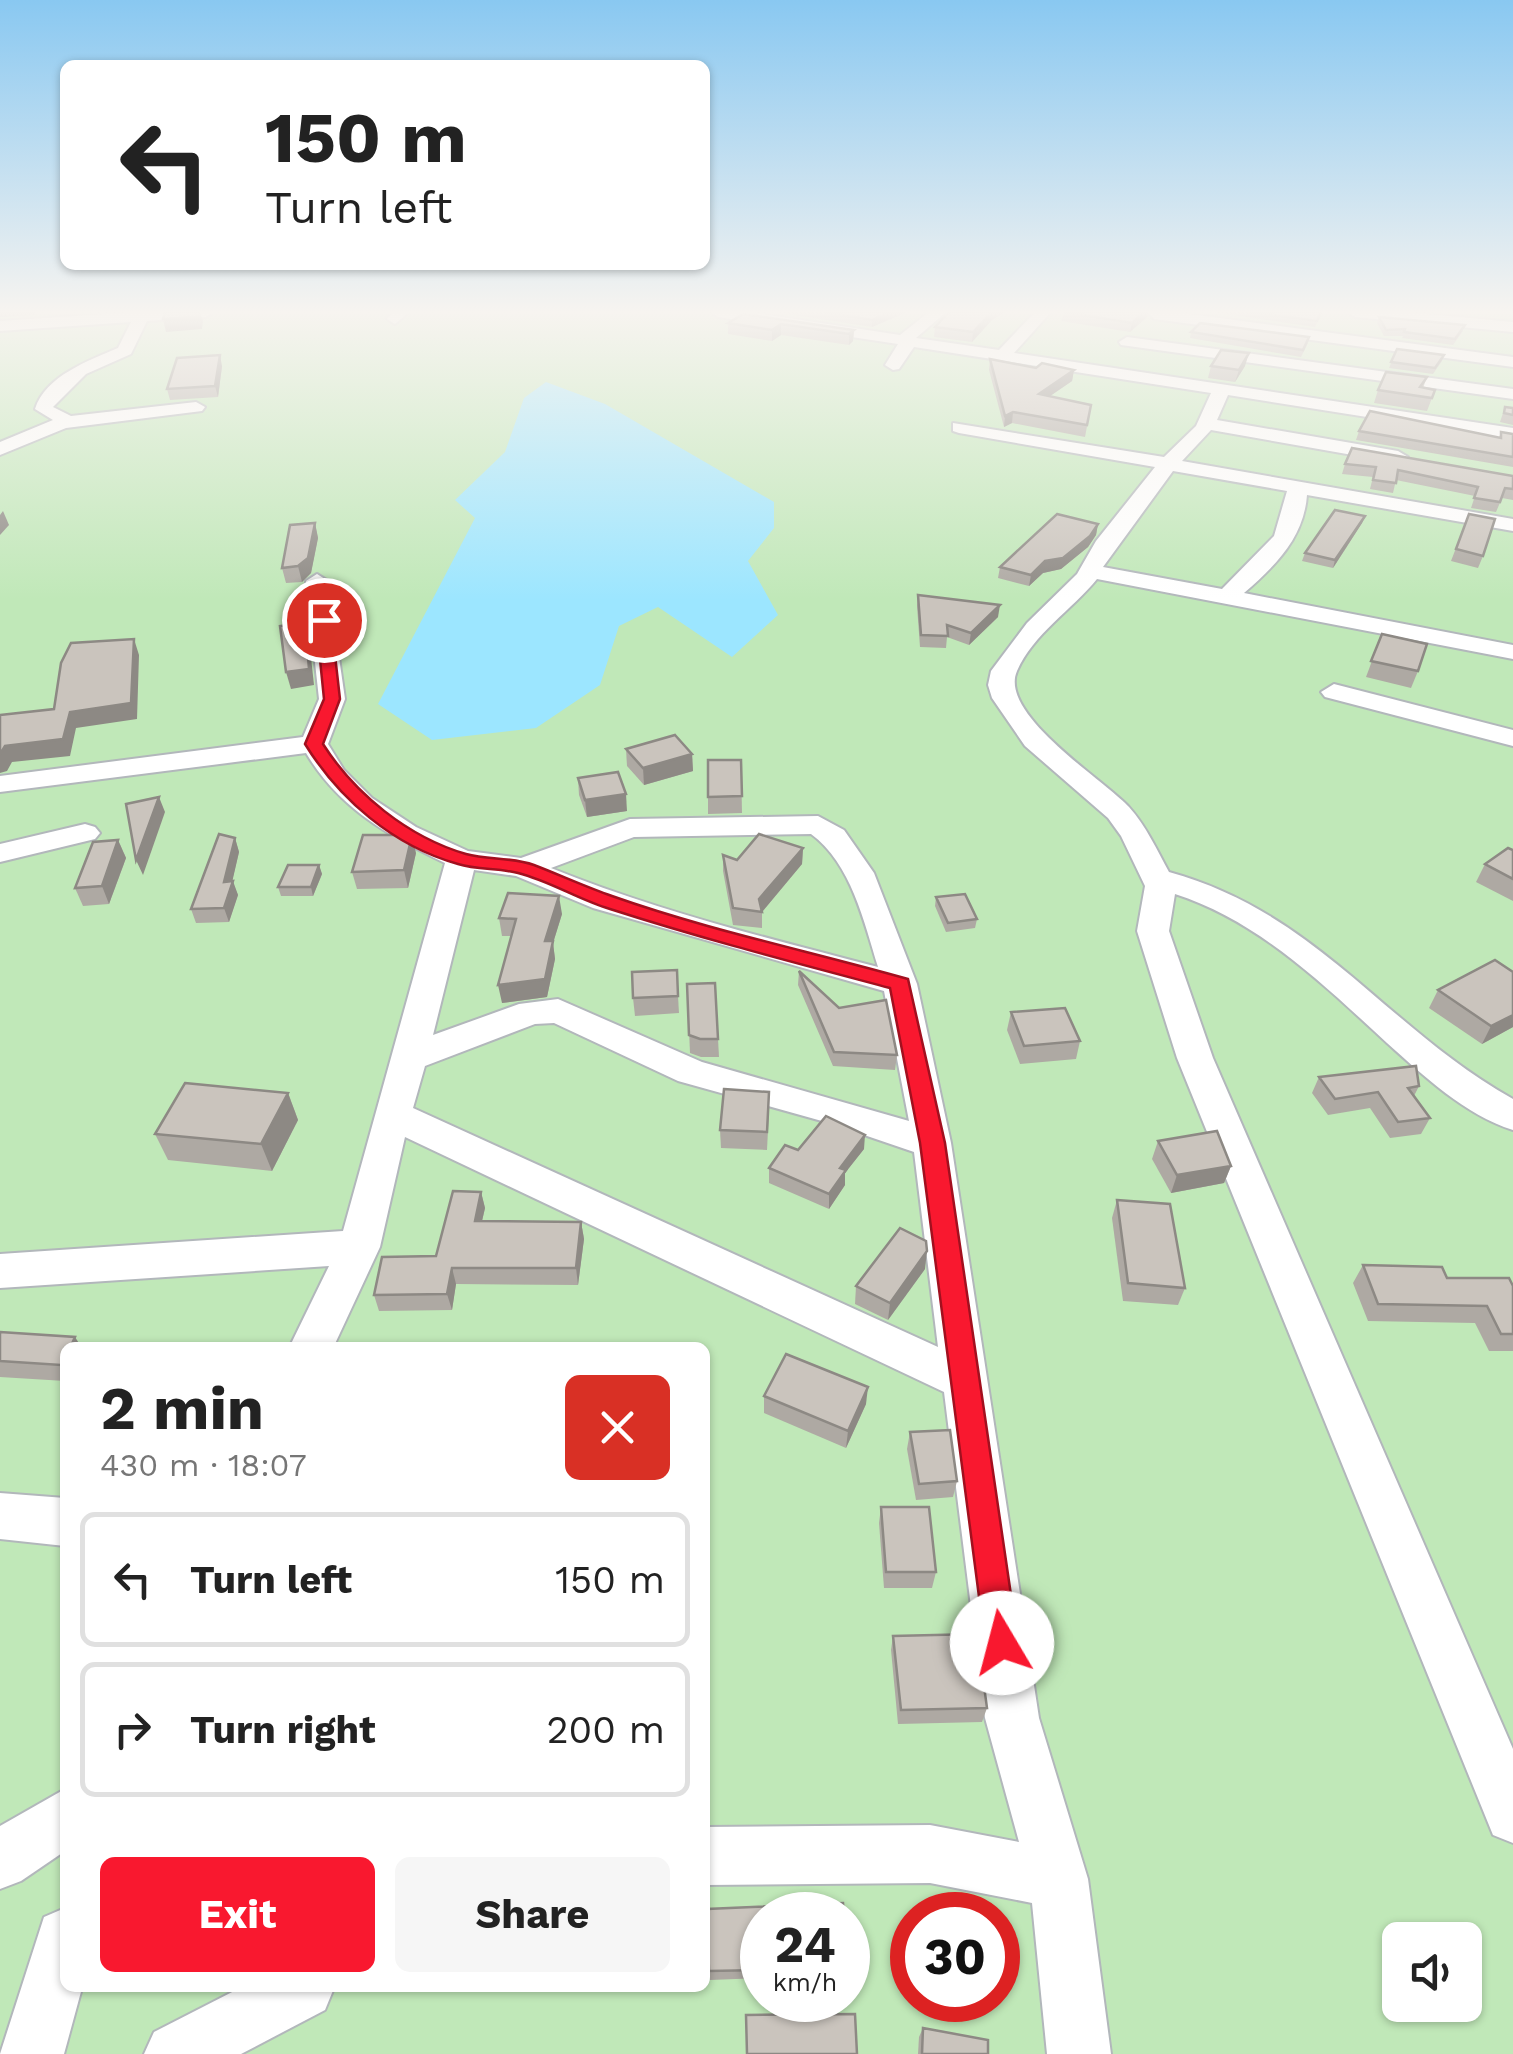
<!DOCTYPE html>
<html lang="en">
<head>
<meta charset="utf-8">
<style>
  body { margin:0; font-family:"Work Sans",sans-serif; background:#f6f6f6; color:#222; height:100vh; display:flex; flex-direction:column; font-size:38px; white-space:nowrap }
  * { box-sizing:border-box; margin:0 }
  p { font-size:32px; color:#767676 }
  .icon { flex:none; width:55px; height:55px; fill:none; stroke:currentColor; stroke-width:2; stroke-linecap:round; stroke-linejoin:round }
  .map { position:relative; flex:1; overflow:hidden }
  .panel { position:absolute; left:60px; top:1342px; width:650px; height:650px; display:flex; flex-direction:column; background:#fff; border-radius:15px; box-shadow:0 2px 8px #0004 }
  .panel>* { flex:none }
  .hud { position:absolute; left:60px; top:60px; width:650px; height:210px; border-radius:15px; box-shadow:0 2px 8px #0004; background:#fff; color:#222; overflow:hidden }
  .buttons { position:absolute; left:1382px; top:1922px; display:grid; gap:20px }
  .buttons a { display:grid; place-items:center; width:100px; height:100px; border-radius:15px; background:#fff; box-shadow:0 2px 8px #0004; font-size:50px }
  .speed { position:absolute; left:740px; top:1892px; display:flex; gap:20px; font-size:50px; font-weight:700; text-align:center }
  .speed>* { display:grid; place-content:center; width:130px; height:130px; border-radius:50%; background:#fff; box-shadow:0 2px 8px #0004; line-height:1 }
  .speed small { font-size:25px; font-weight:400 }
  .speed .limit { border:15px solid #d22; background:#fff; color:#111 }
  .pin { position:absolute; display:grid; place-items:center; width:85px; height:85px; color:#fff; margin:-42px; border:5px solid #fff; border-radius:50%; box-shadow:0 2px 10px #0007 }
  .me { position:absolute; width:110px; margin:-55px; rotate:352deg; stroke-linejoin:round; filter:drop-shadow(0 0 8px #0008) }
  .turn { display:flex; align-items:center; gap:35px; height:210px; padding:0 40px; font-size:45px }
  .turn .icon { width:130px; height:130px; stroke-width:2.5 }
  .turn b { display:block; font-size:70px; line-height:85px }
  .round { display:grid; place-items:center; flex:none; width:105px; height:105px; border-radius:15px; background:#f6f6f6 }
  .headline { display:flex; align-items:center; justify-content:space-between; height:170px; padding:0 40px }
  h1 { font-size:60px; font-weight:700; line-height:75px }
  .primary-button { display:flex; gap:20px; margin-top:auto; padding:20px 40px }
  .primary-button a { flex:1; height:115px; border-radius:15px; background:#f9182f; color:#fff; font-size:40px; font-weight:700; line-height:115px; text-align:center }
  .primary-button a+a { background:#f6f6f6; color:#222 }
  ul { padding:0; list-style:none }
  li { display:flex; align-items:center; gap:30px; height:135px; margin:0 20px 15px; padding:0 20px; border:5px solid #e0e0e0; border-radius:15px }
  li div { flex:1 }
  li b { display:block; font-size:38px }
  li em { font-style:normal }
  .map>svg:first-child { display:block }
</style>
</head>
<body>
<div class="map">
<svg width="1513" height="2054" viewBox="0 0 1513 2054">
  <rect width="100%" height="100%" fill="#ede7de"/>
  <!-- green -->
  <path fill="#c0e8b8" fill-rule="evenodd" d="M0 312H1513V2054H0ZM65 1348H705V1988H65ZM762 1915H848V2000H762ZM912 1915H998V2000H912ZM1400 1940H1465V2005H1400Z"/>
  <!-- water -->
  <polygon fill="#9ce6ff" points="546,382 605,404 774,502 774,528 748,561 778,615 732,657 658,607 619,626 600,685 536,728 432,740 378,704 475,518 455,500 505,452 524,398"/>
  <g fill="none" stroke-linecap="round" stroke-linejoin="round">
    <!-- street casing -->
    <g stroke="#b2b7bb" stroke-width="4">
      <g id="street">
        <path d="M135 312H213L206 317 147 321 131 354 86 374 53 407 71 416 196 402 205 407 202 411 66 428 0 455V442L53 420 35 409C45 376 90 360 118 348L131 322 0 331V321Z"/>
        <polygon points="393,312 409,312 395,324 387,319"/>
        <path d="M711 312H749L900 335 929 312H946L916 338 999 350 1035 312H1051L1014 353 1513 428V440L1228 395 1217 420 1398 451 1408 457 1398 463 1211 430 1182 461 1513 519V531L1307 495C1304 538 1275 566 1244 593L1513 645V659L1097 579C1072 610 1033 634 1017 671 998 714 1104 780 1129 807 1146 826 1157 850 1169 872 1318 913 1386 1028 1513 1099V1130C1465 1115 1424 1076 1387 1043 1324 985 1259 921 1175 894L1169 931 1213 1058 1513 1749V1843L1493 1835 1177 1058 1137 931 1145 886 1121 836 1108 818 1025 746 992 698 988 685 991 671 1027 623 1077 574 1096 541 1155 467 959 433 953 431V423L1164 457 1196 426 1211 393 914 347 899 369 893 370 885 365 898 344 718 317ZM1173 471 1287 491 1274 536 1222 589 1103 567Z"/>
        <polygon points="1148,312 1175,312 1513,357 1513,367 1154,319"/>
        <polygon points="1348,312 1406,312 1513,322 1513,332 1355,317"/>
        <polygon points="1127,337 1513,389 1513,399 1121,345 1119,342"/>
        <path d="M317 574 328 581 345 699 328 744 344 770 372 798 416 827 468 851 521 858 630 819 818 816 844 830 874 873 917 984 951 1143 1039 1718 1088 1879 1111 2054H1047L1032 1903 930 1883 705 1885V1827L930 1825 1019 1842 985 1718 944 1392 405 1137 380 1247 333 1348H289L329 1266 0 1288V1254L343 1231 445 863C388 836 339 808 306 753L0 792V776L303 737 319 699 306 581ZM811 834C851 863 864 922 878 967 767 938 657 911 551 868L634 837ZM474 870 516 876 593 908 884 991 909 1121 702 1062 558 999 519 1004 433 1035ZM554 1023 678 1081 829 1123 914 1152 938 1347 413 1108 425 1066 535 1024Z"/>
        <polygon points="1334,684 1513,730 1513,746 1325,697 1321,692"/>
        <polygon points="85,824 95,827 100,833 95,839 0,862 0,844"/>
        <polygon points="0,1493 65,1498 65,1546 0,1539"/>
        <polygon points="65,1789 65,1851 21,1881 0,1889 0,1826"/>
        <polygon points="65,1908 65,1988 82,1988 64,2054 0,2054 44,1917"/>
        <polygon points="240,1988 334,1988 325,2010 241,2054 144,2054 154,2032"/>
      </g>
    </g>
    <!-- street -->
    <use href="#street" fill="#fff" fill-rule="evenodd"/>
  </g>
  <!-- wall -->
  <g fill="#aea9a3">
    <polygon points="775,312 907,312 872,327"/>
    <polygon points="1064,312 1148,312 1147,317 1130,332 1061,321"/>
    <polygon points="1213,312 1322,312 1315,327"/>
    <polygon points="743,314 854,330 853,341 849,345 781,335 772,341 728,334 728,323"/>
    <polygon points="1379,317 1463,331 1453,345 1402,338 1403,336 1384,336 1377,323"/>
    <polygon points="991,321 972,342 934,337 935,327"/>
    <polygon points="1191,332 1308,343 1301,357 1190,338"/>
    <polygon points="1397,349 1444,355 1442,361 1433,374 1389,368"/>
    <polygon points="990,359 1036,368 1074,370 1072,381 1050,396 1091,405 1085,437 1012,423 1004,427 989,370"/>
    <polygon points="222,366 218,397 170,400 167,389"/>
    <polygon points="1211,366 1245,366 1235,382 1208,378"/>
    <polygon points="1427,377 1423,388 1435,390 1427,411 1374,403 1378,390"/>
    <polygon points="1505,407 1513,408 1513,425 1500,422"/>
    <polygon points="1359,431 1499,438 1501,432 1513,434 1513,467 1356,440"/>
    <polygon points="1345,464 1513,476 1513,500 1502,498 1496,512 1471,508 1475,496 1396,480 1393,493 1370,489 1373,477 1342,474"/>
    <polygon points="1469,514 1483,556 1478,568 1451,561"/>
    <polygon points="1365,516 1362,523 1333,568 1302,561 1305,553"/>
    <polygon points="315,523 318,538 311,573 302,582 286,583 282,568"/>
    <polygon points="1098,524 1096,535 1088,547 1061,569 1043,573 1029,586 998,578 1000,567"/>
    <polygon points="918,595 998,617 969,645 947,637 946,648 920,647 917,606"/>
    <polygon points="1382,634 1418,671 1411,688 1366,677"/>
    <polygon points="626,749 692,754 693,771 644,785 627,766"/>
    <polygon points="708,760 741,760 742,813 708,814"/>
    <polygon points="578,778 627,811 587,817 579,795"/>
    <polygon points="235,838 239,852 232,881 238,895 229,922 196,923 191,909"/>
    <polygon points="118,840 126,858 109,904 83,906 75,888"/>
    <polygon points="803,848 802,864 762,912 762,928 733,925 723,871 723,855 737,860"/>
    <polygon points="1513,850 1513,901 1476,882 1485,864"/>
    <polygon points="416,853 408,888 357,889 352,872"/>
    <polygon points="319,865 322,874 313,896 281,896 278,887"/>
    <polygon points="936,897 977,919 975,928 946,932 935,906"/>
    <polygon points="562,914 553,943 555,959 547,997 502,1003 511,936 502,936 499,918"/>
    <polygon points="799,971 839,1008 897,1055 895,1070 833,1066 798,985"/>
    <polygon points="1513,972 1513,1027 1482,1044 1429,1008 1438,990"/>
    <polygon points="715,983 719,1057 701,1057 690,1053 687,984"/>
    <polygon points="678,996 679,1013 635,1016 633,998"/>
    <polygon points="1011,1012 1080,1041 1076,1059 1020,1064 1007,1030"/>
    <polygon points="1319,1077 1419,1086 1414,1096 1430,1118 1421,1134 1390,1138 1370,1108 1328,1115 1312,1093"/>
    <polygon points="288,1093 298,1120 272,1171 168,1160 155,1134"/>
    <polygon points="769,1110 767,1150 721,1148 720,1130"/>
    <polygon points="1158,1141 1231,1166 1224,1183 1171,1193 1152,1159"/>
    <polygon points="864,1149 845,1173 845,1185 829,1209 769,1183 769,1168 798,1150"/>
    <polygon points="481,1192 485,1208 482,1221 581,1222 584,1239 578,1285 456,1284 452,1310 379,1311 374,1295 436,1256"/>
    <polygon points="1117,1200 1185,1288 1178,1305 1123,1301 1112,1218"/>
    <polygon points="1363,1265 1513,1286 1513,1351 1489,1351 1475,1323 1368,1321 1353,1283"/>
    <polygon points="925,1269 888,1320 855,1304 856,1286"/>
    <polygon points="0,1332 65,1348 65,1381 0,1377"/>
    <polygon points="764,1396 866,1404 846,1448 764,1413"/>
    <polygon points="910,1432 957,1481 953,1497 916,1500 907,1449"/>
    <polygon points="881,1507 936,1572 932,1588 884,1588 879,1523"/>
    <polygon points="893,1636 987,1708 982,1722 898,1724 891,1650"/>
    <polygon points="762,1915 762,1978 710,1980 709,1971"/>
    <polygon points="923,2028 988,2054 918,2054 919,2037"/>
  </g>
  <!-- shaded-wall -->
  <g fill="#8d8984">
    <polygon points="0,312 35,312 34,315 0,317"/>
    <polygon points="200,312 203,321 202,329 166,332 163,319"/>
    <polygon points="890,312 907,312 872,327 872,320"/>
    <polygon points="992,312 1004,312 991,321 972,342 973,332"/>
    <polygon points="1144,312 1148,312 1147,317 1130,332 1132,323"/>
    <polygon points="781,324 781,335 772,341 772,330"/>
    <polygon points="854,330 853,341 849,345 849,334"/>
    <polygon points="1249,353 1245,366 1235,382 1239,370"/>
    <polygon points="220,355 222,366 218,397 215,386"/>
    <polygon points="1074,370 1072,381 1037,405 1039,394"/>
    <polygon points="1013,412 1012,423 1004,427 1005,416"/>
    <polygon points="3,511 9,525 0,535 0,515"/>
    <polygon points="1365,516 1362,523 1333,568 1335,560"/>
    <polygon points="315,523 318,538 311,573 302,582 298,566"/>
    <polygon points="1098,524 1096,535 1088,547 1061,569 1043,573 1029,586 1031,575 1045,561"/>
    <polygon points="1000,605 998,617 969,645 971,633"/>
    <polygon points="305,623 309,639 314,685 291,689 286,672"/>
    <polygon points="134,639 139,655 137,719 76,728 70,756 12,762 7,771 0,773 0,754 5,746 70,712"/>
    <polygon points="692,754 693,771 644,785 643,768"/>
    <polygon points="626,794 627,811 587,817 585,800"/>
    <polygon points="159,797 165,812 143,875 136,860"/>
    <polygon points="412,835 416,853 408,888 404,870"/>
    <polygon points="235,838 239,852 231,887 233,881 238,895 229,922 224,908 224,882"/>
    <polygon points="118,840 126,858 109,904 102,886"/>
    <polygon points="803,848 802,864 762,912 759,899"/>
    <polygon points="319,865 322,874 313,896 311,887"/>
    <polygon points="559,896 562,914 553,943 555,959 547,997 502,1003 498,985 545,941"/>
    <polygon points="1513,1015 1513,1027 1482,1044 1491,1026"/>
    <polygon points="288,1093 298,1120 272,1171 261,1144"/>
    <polygon points="865,1135 864,1149 845,1173 845,1185 829,1209 829,1194 840,1168"/>
    <polygon points="1231,1166 1224,1183 1171,1193 1177,1175"/>
    <polygon points="481,1192 485,1208 478,1238 475,1221"/>
    <polygon points="581,1222 584,1239 578,1285 576,1268"/>
    <polygon points="927,1251 925,1269 888,1320 890,1303"/>
    <polygon points="452,1268 456,1284 452,1310 447,1294"/>
    <polygon points="75,1337 82,1348 70,1348"/>
    <polygon points="868,1387 866,1404 846,1448 848,1431"/>
  </g>
  <!-- building -->
  <g fill="#cac4bd" stroke="#8d8984" stroke-width="2.5">
    <polygon points="165,312 199,312 199,317 163,319"/>
    <polygon points="824,312 890,312 872,320"/>
    <polygon points="949,312 992,312 973,332 935,327"/>
    <polygon points="1064,312 1144,312 1132,323"/>
    <polygon points="1251,312 1321,312 1317,321"/>
    <polygon points="743,314 854,330 849,334 781,324 772,330 728,323"/>
    <polygon points="1379,317 1465,325 1455,339 1404,332 1405,329 1386,330"/>
    <polygon points="1200,323 1309,337 1303,350 1191,332"/>
    <polygon points="1397,349 1444,355 1435,368 1391,362"/>
    <polygon points="1221,350 1249,353 1239,370 1211,366"/>
    <polygon points="220,355 215,386 167,389 177,358"/>
    <polygon points="990,359 1036,368 1042,363 1074,370 1039,394 1091,405 1087,425 1013,412 1005,416"/>
    <polygon points="1386,372 1427,377 1420,387 1435,390 1432,398 1378,390"/>
    <polygon points="1505,407 1513,408 1513,415 1504,413"/>
    <polygon points="1370,411 1501,438 1501,432 1513,434 1513,457 1359,431"/>
    <polygon points="1352,448 1513,476 1513,489 1505,488 1500,502 1474,498 1478,487 1398,470 1396,483 1373,480 1376,467 1345,464"/>
    <polygon points="1335,510 1365,516 1335,560 1305,553"/>
    <polygon points="1057,514 1098,524 1090,536 1063,558 1045,561 1031,575 1000,567"/>
    <polygon points="1469,514 1495,519 1483,556 1456,549"/>
    <polygon points="315,523 308,558 298,566 282,568 290,525"/>
    <polygon points="918,595 1000,605 971,633 947,625 948,636 921,635"/>
    <polygon points="305,623 309,669 286,672 280,626"/>
    <polygon points="1382,634 1427,644 1418,671 1371,661"/>
    <polygon points="134,639 131,703 70,712 63,739 5,746 0,754 0,715 54,709 61,663 71,643"/>
    <polygon points="675,735 692,754 643,768 626,749"/>
    <polygon points="708,760 741,760 742,796 708,797"/>
    <polygon points="618,772 626,794 585,800 578,778"/>
    <polygon points="159,797 136,860 126,804"/>
    <polygon points="219,834 235,838 224,882 233,881 224,908 191,909"/>
    <polygon points="759,834 803,848 759,899 762,912 733,908 723,855 737,860"/>
    <polygon points="363,835 412,835 404,870 352,872"/>
    <polygon points="118,840 102,886 75,888 93,842"/>
    <polygon points="1508,848 1513,850 1513,879 1485,864"/>
    <polygon points="288,865 319,865 311,887 278,887"/>
    <polygon points="508,893 559,896 545,941 553,941 545,979 498,985 516,919 499,918"/>
    <polygon points="965,894 977,919 948,923 936,897"/>
    <polygon points="1495,960 1513,972 1513,1015 1491,1026 1438,990"/>
    <polygon points="677,970 678,996 633,998 632,972"/>
    <polygon points="799,971 839,1008 886,1000 897,1055 834,1052"/>
    <polygon points="715,983 718,1039 700,1039 689,1035 687,984"/>
    <polygon points="1065,1008 1080,1041 1024,1046 1011,1012"/>
    <polygon points="1416,1066 1419,1086 1408,1088 1430,1118 1398,1122 1378,1092 1335,1099 1319,1077"/>
    <polygon points="185,1083 288,1093 261,1144 155,1134"/>
    <polygon points="724,1089 769,1092 767,1132 720,1130"/>
    <polygon points="826,1116 865,1135 840,1168 846,1170 829,1194 769,1168 785,1145 798,1150"/>
    <polygon points="1217,1131 1231,1166 1177,1175 1158,1141"/>
    <polygon points="453,1191 481,1192 475,1221 581,1222 576,1268 452,1268 447,1294 374,1295 382,1257 436,1256"/>
    <polygon points="1117,1200 1170,1204 1185,1288 1128,1283"/>
    <polygon points="900,1228 926,1241 927,1251 890,1303 856,1286"/>
    <polygon points="1363,1265 1442,1267 1447,1278 1509,1278 1513,1286 1513,1334 1501,1334 1487,1306 1378,1304"/>
    <polygon points="0,1332 75,1337 70,1348 65,1348 65,1357 61,1365 0,1361"/>
    <polygon points="786,1354 868,1387 848,1431 764,1396"/>
    <polygon points="950,1430 957,1481 919,1484 910,1432"/>
    <polygon points="881,1507 929,1507 936,1572 886,1572"/>
    <polygon points="977,1634 987,1708 901,1710 893,1636"/>
    <polygon points="843,1903 844,1915 762,1915 762,1970 709,1971 707,1909"/>
    <polygon points="855,2014 857,2054 747,2054 746,2015"/>
    <polygon points="923,2028 988,2040 988,2054 922,2054"/>
  </g>
  <!-- sky -->
  <linearGradient id="sky" x2="0" y2="1"><stop stop-color="#89c8f1"/><stop offset="0.52" stop-color="#f7f4f0"/><stop offset="1" stop-color="#f7f4f0" stop-opacity="0"/></linearGradient>
  <rect width="1513" height="600" fill="url(#sky)"/>
  <!-- route -->
  <path fill="#f9182f" stroke="#a2101f" stroke-width="2.5" d="M324 615 331 620 340 699 323 744C355 794 408 837 466 854 488 860 512 857 534 865 560 875 586 887 612 896 708 930 809 951 908 979L945 1143 1018 1643 1013 1655 1002 1660 990 1655 985 1643 920 1143 890 988C796 963 703 939 610 909 579 900 550 881 518 873 498 868 477 870 458 864 393 846 339 799 305 744L324 699 316 620Z"/>
</svg>
<div class="buttons">
<a><svg class="icon" aria-label="sound" viewBox="0 0 24 24"><path d="M4 9h4l5-4v14l-5-4H4zM17 9q2 3 0 6"/></svg></a>
</div>
<div class="speed"><div>24<small>km/h</small></div><div class="limit">30</div></div>
<div class="pin" style="left:324px;top:620px;background:#d93025"><svg class="icon" aria-label="arrive" viewBox="0 0 24 24"><path d="M6 21V4h12l-3 4 3 4H6"/></svg></div>
<svg class="me" style="left:1002px;top:1643px" viewBox="-20 -20 40 40"><circle r="19" fill="#fff"/><path d="M0-13L10 11 0 6-10 11z" fill="#f9182f"/></svg>
<div class="hud">
<div class="turn"><svg class="icon" aria-label="left" viewBox="0 0 24 24"><path d="M17 20v-9H6M10 6l-5 5 5 5"/></svg><div><b>150 m</b>Turn left</div></div>
</div>
<section class="panel">
<div class="headline"><div><h1>2 min</h1><p>430 m · 18:07</p></div><a class="round" style="background:#d93025;color:#fff"><svg class="icon" aria-label="close" viewBox="0 0 24 24"><path d="M6 6l12 12M18 6L6 18"/></svg></a></div>
<ul>
<li><svg class="icon" aria-label="left" viewBox="0 0 24 24"><path d="M17 20v-9H6M10 6l-5 5 5 5"/></svg><div><b>Turn left</b></div><em>150 m</em></li>
<li><svg class="icon" aria-label="right" viewBox="0 0 24 24"><path d="M7 20v-9h11M14 6l5 5-5 5"/></svg><div><b>Turn right</b></div><em>200 m</em></li>
</ul>
<div class="primary-button"><a>Exit</a><a>Share</a></div>
</section>
</div>
</body>
</html>
